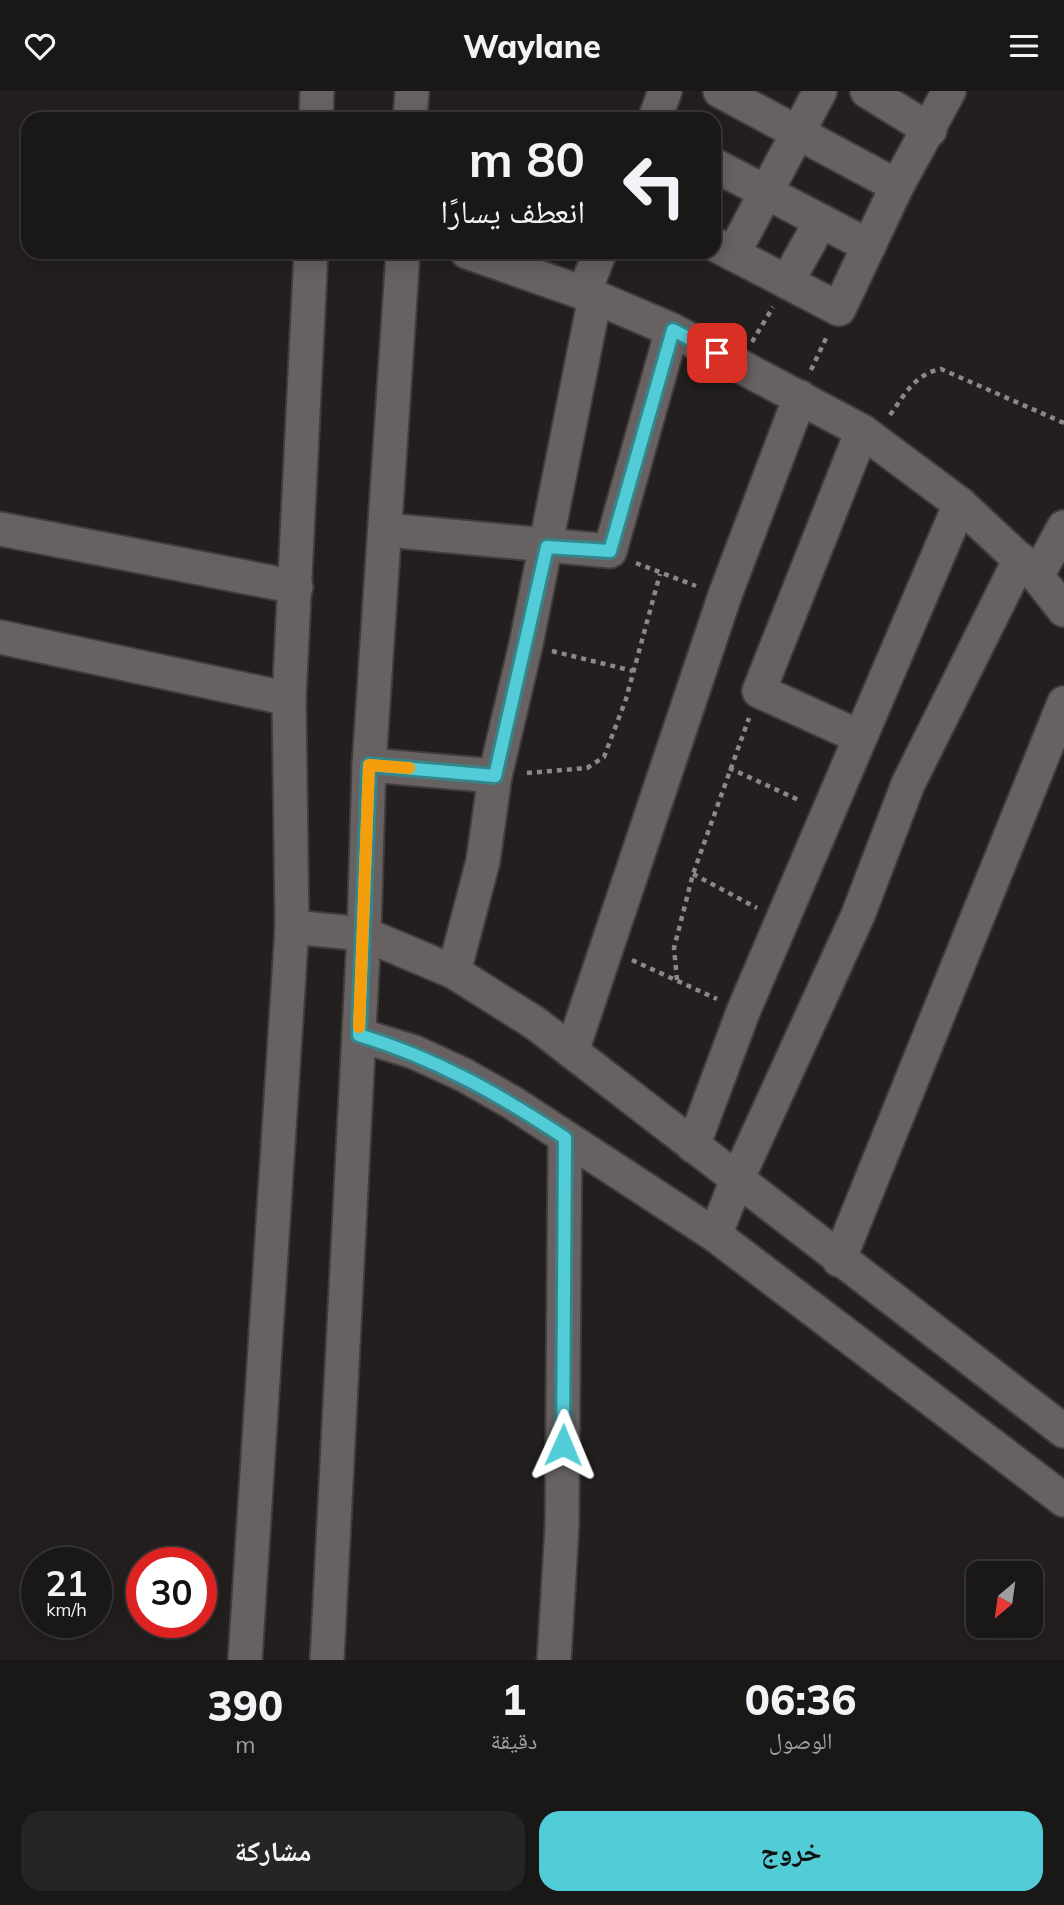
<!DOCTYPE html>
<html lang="ar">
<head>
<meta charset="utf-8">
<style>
  body { margin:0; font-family:Mulish,"Noto Naskh Arabic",sans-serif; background:#272424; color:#f1f3f6; direction:rtl; height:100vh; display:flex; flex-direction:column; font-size:26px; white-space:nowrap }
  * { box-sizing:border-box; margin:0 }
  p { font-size:23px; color:#9f9fa1 }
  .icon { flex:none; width:38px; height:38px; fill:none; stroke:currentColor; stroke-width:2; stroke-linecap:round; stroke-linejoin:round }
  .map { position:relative; height:1569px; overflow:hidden; direction:ltr }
  .panel { display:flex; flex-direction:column; background:#1a1717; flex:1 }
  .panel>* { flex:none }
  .banner { position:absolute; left:21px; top:21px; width:700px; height:147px; border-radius:21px; box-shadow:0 4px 18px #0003,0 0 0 2px #383636; direction:rtl; background:#1a1717; color:#f1f3f6; overflow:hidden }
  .needle { width:46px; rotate:209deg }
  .buttons { position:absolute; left:966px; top:1470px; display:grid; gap:14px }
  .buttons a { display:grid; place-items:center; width:77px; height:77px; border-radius:14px; background:#1a1717; box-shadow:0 4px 18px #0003,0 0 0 2px #383636; font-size:35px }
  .speed { position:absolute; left:21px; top:1456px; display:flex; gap:14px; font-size:35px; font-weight:700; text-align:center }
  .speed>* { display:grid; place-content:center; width:91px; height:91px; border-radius:50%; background:#1a1717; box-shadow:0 4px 18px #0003,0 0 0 2px #383636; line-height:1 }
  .speed small { font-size:18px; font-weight:400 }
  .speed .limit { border:10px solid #d22; background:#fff; color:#111 }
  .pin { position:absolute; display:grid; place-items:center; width:60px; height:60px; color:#fff; margin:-30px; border-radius:14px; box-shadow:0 4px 10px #0006 }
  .me { position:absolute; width:77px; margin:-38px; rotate:1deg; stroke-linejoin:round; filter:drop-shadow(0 0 5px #0008) }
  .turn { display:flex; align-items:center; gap:24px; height:147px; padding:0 21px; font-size:32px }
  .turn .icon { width:91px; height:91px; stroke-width:2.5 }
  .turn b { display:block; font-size:49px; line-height:60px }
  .eta { display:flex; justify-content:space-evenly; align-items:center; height:119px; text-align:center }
  .eta b { font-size:42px; font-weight:800; line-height:49px }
  .button { display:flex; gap:14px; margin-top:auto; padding:14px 21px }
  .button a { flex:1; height:80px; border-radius:21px; background:#52ccd6; color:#111; font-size:28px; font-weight:800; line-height:80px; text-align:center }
  .button a+a { background:#272424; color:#f1f3f6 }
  header { display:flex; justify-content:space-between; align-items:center; height:91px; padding:0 21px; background:#1a1717; font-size:32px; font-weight:800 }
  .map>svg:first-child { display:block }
</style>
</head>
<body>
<header><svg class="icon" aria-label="menu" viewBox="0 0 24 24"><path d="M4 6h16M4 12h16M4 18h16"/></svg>Waylane<svg class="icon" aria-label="heart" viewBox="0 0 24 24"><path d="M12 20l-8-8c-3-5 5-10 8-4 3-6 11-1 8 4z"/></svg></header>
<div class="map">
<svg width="1064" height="1569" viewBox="0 0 1064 1569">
  <rect width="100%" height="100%" fill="#231f1f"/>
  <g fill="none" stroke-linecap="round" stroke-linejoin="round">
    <!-- minor casing -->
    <g stroke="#403c3c" stroke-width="37">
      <g id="minor">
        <polyline points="720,0 897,95"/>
        <polyline points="867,0 930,39"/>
        <polyline points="316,28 317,0"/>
        <polyline points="410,28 412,0"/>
        <polyline points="655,28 665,0"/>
        <polyline points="714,74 869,155"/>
        <polyline points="714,153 839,218 897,95 949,0"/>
        <polyline points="467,161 595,206 672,239 862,340 960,413 1037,485 1064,519"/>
        <polyline points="733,163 820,0"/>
        <polyline points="787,191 821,130"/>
        <polyline points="584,202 600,161"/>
        <polyline points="0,438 296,496"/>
        <polyline points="386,439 610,460 672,239"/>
        <polyline points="1037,485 1064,436"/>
        <polyline points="0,546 289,608"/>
        <polyline points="860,646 759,600 862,340"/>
        <polyline points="369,674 495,685"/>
        <polyline points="292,836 364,843 454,881 535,932 1064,1340"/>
        <polyline points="454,881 483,770 495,685 526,553 595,206"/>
        <polyline points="359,944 414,961 464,984 513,1012 715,1144 1064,1409"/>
        <polyline points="572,960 725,504 800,306"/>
        <polyline points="693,1055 743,921 960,413"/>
        <polyline points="715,1144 737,1089 858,824 908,693 1020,468"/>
        <polyline points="839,1169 1064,612"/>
        <polyline points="245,1569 292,836 289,608 311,161"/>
        <polyline points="327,1569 364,843 369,674 403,161"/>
        <polyline points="554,1569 562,1435 565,1047"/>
      </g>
    </g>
    <!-- path -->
    <g stroke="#8c8888" stroke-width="4.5" stroke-dasharray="5 5" stroke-linecap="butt">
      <polyline points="752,251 773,216"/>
      <polyline points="811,279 828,243"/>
      <path d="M890 324C905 303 915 283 941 278L1064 332"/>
      <polyline points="636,472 696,495"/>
      <polyline points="552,560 633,580"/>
      <polyline points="729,677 801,710"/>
      <polyline points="527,682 587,677 604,666 626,608 660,483"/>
      <polyline points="693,783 757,817"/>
      <polyline points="632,869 717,908"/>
      <polyline points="677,889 674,857 693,783 749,627"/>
    </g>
    <!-- minor -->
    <use href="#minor" stroke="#676161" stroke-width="33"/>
  </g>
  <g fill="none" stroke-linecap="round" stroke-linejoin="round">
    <!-- route casing -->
    <g stroke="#35858b" stroke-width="18">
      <path id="route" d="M563 1354 565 1047C497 1002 437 968 359 944L369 674 495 685 547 456 610 460 673 239 717 262"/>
    </g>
    <!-- route -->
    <use href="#route" stroke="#52ccd6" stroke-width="12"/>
    <!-- slow -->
    <polyline stroke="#f59e0b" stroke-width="12" points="359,936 369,674 409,677"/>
  </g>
</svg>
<div class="buttons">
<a><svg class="needle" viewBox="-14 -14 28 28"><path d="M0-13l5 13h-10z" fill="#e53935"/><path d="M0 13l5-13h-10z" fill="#9f9fa1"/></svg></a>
</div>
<div class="speed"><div>21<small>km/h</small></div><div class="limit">30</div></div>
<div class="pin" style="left:717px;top:262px;background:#d93025"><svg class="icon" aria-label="arrive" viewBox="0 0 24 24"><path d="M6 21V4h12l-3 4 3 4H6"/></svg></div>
<svg class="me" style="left:563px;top:1354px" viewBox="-20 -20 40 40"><path d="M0-17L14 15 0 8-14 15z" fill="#52ccd6" stroke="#fff" stroke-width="4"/></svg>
<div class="banner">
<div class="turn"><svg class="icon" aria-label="left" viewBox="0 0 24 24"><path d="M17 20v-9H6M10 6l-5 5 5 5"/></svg><div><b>80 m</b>انعطف يسارًا</div></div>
</div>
</div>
<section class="panel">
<div class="eta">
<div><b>06:36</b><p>الوصول</p></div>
<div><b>1</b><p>دقيقة</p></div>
<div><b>390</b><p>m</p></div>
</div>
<div class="button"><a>خروج</a><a>مشاركة</a></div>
</section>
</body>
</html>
